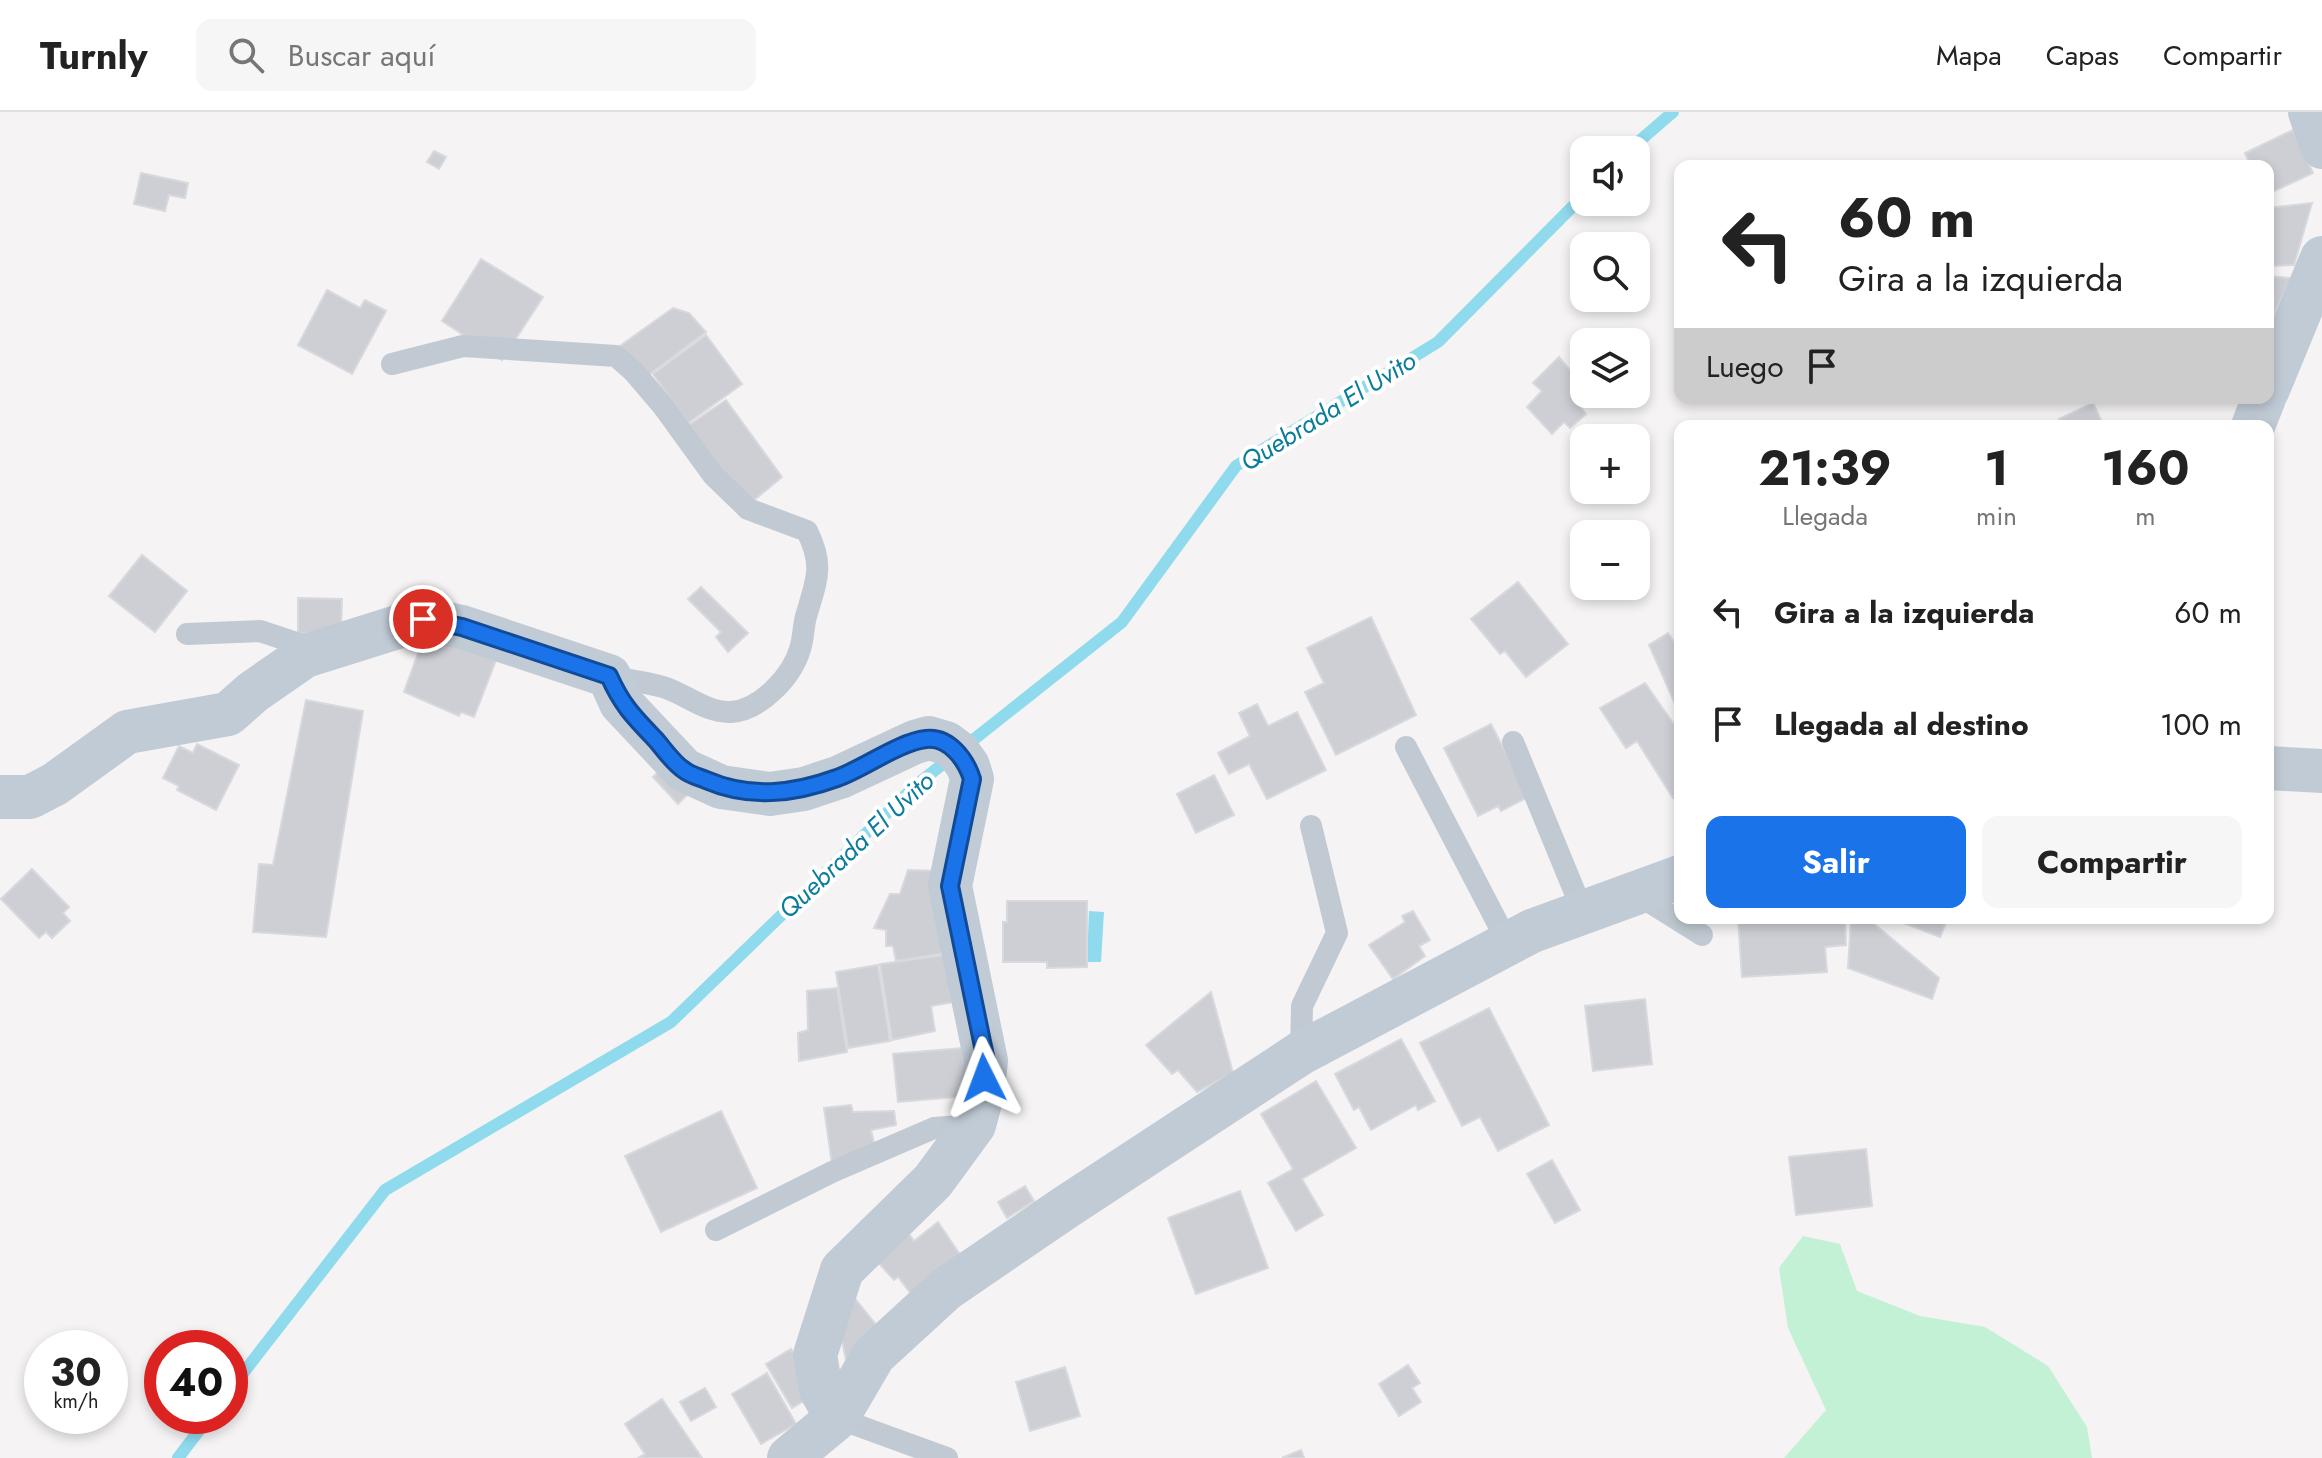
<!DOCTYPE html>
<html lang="es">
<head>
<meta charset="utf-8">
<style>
  body { margin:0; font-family:Jost,sans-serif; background:#f6f6f6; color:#222; height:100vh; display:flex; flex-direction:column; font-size:30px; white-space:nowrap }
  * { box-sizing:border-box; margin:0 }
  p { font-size:26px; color:#767676 }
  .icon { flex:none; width:44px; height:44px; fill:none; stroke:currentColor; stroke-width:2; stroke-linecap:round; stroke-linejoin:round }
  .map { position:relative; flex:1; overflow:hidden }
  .side { position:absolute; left:1674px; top:308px; width:600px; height:504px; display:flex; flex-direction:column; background:#fff; border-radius:16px; box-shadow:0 4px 12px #0003 }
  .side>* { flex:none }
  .hud { position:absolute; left:1674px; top:48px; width:600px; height:244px; border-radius:16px; box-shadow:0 4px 12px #0003; background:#fff; color:#222; overflow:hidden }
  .tools { position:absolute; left:1570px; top:24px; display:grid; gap:16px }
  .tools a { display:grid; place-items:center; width:80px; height:80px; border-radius:16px; background:#fff; box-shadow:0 4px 12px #0003; font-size:40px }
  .speed { position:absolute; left:24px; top:1218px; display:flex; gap:16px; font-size:40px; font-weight:700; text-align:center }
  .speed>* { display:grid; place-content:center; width:104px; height:104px; border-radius:50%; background:#fff; box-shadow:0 4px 12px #0003; line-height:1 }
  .speed small { font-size:20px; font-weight:400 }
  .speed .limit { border:12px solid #d22; background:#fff; color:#111 }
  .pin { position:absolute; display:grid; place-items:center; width:68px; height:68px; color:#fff; margin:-34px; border:4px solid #fff; border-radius:50%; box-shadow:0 2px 8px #0007 }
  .me { position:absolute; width:88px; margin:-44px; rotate:357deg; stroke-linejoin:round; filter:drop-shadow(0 0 6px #0008) }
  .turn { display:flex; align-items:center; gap:28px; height:168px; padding:0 32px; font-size:36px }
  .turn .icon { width:104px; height:104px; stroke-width:2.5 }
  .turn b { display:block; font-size:56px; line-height:68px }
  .then { display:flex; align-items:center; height:76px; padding:0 32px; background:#0003; gap:16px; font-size:30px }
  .eta { display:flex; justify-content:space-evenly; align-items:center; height:136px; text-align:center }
  .eta b { font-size:48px; font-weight:700; line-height:56px }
  .action { display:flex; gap:16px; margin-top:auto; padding:16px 32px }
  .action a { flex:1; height:92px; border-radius:16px; background:#1a73e8; color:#fff; font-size:32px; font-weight:700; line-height:92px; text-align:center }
  .action a+a { background:#f6f6f6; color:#222 }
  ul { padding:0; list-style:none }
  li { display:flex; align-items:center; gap:24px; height:112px; padding:0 32px }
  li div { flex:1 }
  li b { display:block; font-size:30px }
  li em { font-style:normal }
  header { display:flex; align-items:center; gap:48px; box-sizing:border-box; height:112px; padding:0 40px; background:#fff; border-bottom:2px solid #e0e0e0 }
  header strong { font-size:38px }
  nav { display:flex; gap:44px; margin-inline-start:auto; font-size:28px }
  .search { width:560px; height:72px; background:#f6f6f6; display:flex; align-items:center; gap:20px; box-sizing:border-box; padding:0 28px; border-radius:16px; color:#767676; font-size:30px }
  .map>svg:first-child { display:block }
</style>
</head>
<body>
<header>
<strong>Turnly</strong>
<div class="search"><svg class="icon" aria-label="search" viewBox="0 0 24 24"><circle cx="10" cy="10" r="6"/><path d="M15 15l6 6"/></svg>Buscar aquí</div>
<nav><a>Mapa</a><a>Capas</a><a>Compartir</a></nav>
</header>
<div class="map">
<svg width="2322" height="1346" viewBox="0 0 2322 1346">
  <rect width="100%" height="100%" fill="#f5f3f3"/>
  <!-- green -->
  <polygon fill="#c3f1d5" points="1803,1124 1840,1132 1857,1179 1920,1204 1985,1215 2048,1254 2087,1315 2092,1346 1784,1346 1826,1298 1788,1216 1779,1156"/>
  <!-- water -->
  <polygon fill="#90daee" points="1089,799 1104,800 1101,850 1087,850"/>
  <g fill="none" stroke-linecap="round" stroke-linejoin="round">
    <!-- stream -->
    <g stroke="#90daee" stroke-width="12">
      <polyline points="1629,38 1673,0"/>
      <polyline points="230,1278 385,1078 671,910 915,674 1122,510 1236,354 1438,230 1584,83"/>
      <polyline points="178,1346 210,1304"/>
    </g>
  </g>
  <!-- building -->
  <g fill="#cdcfd5" stroke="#d7d9de" stroke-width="2">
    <polygon points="2293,18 2313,61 2268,82 2268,54 2251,54 2245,41"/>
    <polygon points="434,39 446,45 439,57 427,50"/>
    <polygon points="141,61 188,71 185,86 169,83 165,99 134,92"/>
    <polygon points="2312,91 2294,153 2268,154 2268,96"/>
    <polygon points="481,147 543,185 502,248 442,209"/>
    <polygon points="2268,164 2291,166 2268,215"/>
    <polygon points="327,178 360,196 365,188 386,199 352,262 298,233"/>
    <polygon points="673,196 689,201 706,220 646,265 620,234"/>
    <polygon points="706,223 742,272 688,311 653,262"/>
    <polygon points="1559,245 1584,275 1584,282 1590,282 1579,293 1586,302 1570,316 1564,310 1552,322 1527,295 1542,279 1533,271"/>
    <polygon points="726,288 782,365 753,389 725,363 689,313"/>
    <polygon points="2093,291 2101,308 2088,314 2063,314 2059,307"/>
    <polygon points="142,443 187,479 155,520 109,484"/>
    <polygon points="1518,470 1568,532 1526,565 1505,539 1500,542 1471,507"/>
    <polygon points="701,475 748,521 728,540 716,525 721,520 688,487"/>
    <polygon points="298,486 342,487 341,522 298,521"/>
    <polygon points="1371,505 1416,603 1336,643 1305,580 1324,571 1307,536"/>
    <polygon points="428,514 496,548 474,605 461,600 459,604 404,580"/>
    <polygon points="1668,521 1674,530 1680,526 1680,603 1649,533"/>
    <polygon points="1645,571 1680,621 1680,681 1673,686 1637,629 1626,636 1600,596"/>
    <polygon points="306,588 363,599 326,825 253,820 259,752 273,753"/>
    <polygon points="1257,592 1268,614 1297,600 1326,658 1267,687 1249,652 1229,662 1218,641 1250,624 1239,601"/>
    <polygon points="1491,612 1528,685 1501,699 1498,694 1478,704 1444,636"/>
    <polygon points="197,632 239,653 216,698 177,678 179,674 163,666 179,634 193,641"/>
    <polygon points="667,651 692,678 678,692 653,665"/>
    <polygon points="1214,663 1234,703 1196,721 1177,682"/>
    <polygon points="32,757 69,795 63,801 70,809 52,826 46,820 39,826 1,787"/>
    <polygon points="908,758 939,759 946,841 896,849 893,834 886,834 886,818 874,816 890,782 900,782"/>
    <polygon points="1007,789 1087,789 1087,855 1047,856 1047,850 1003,850 1003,810 1007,810"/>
    <polygon points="1413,799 1430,828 1419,834 1425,844 1393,867 1369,833 1405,810 1402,804"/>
    <polygon points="1738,806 1845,806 1846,833 1825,835 1827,860 1742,865"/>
    <polygon points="1851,806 1867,806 1939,866 1932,887 1848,856"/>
    <polygon points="1891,806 1948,806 1940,825"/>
    <polygon points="946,843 954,890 931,894 935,919 892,928 880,852"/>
    <polygon points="878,853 890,929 848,936 836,860"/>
    <polygon points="837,876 847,940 799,949 798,921 808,918 807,879"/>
    <polygon points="1211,880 1233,961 1197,980 1178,958 1172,962 1146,933"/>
    <polygon points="1645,887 1652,952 1593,959 1585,894"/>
    <polygon points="1489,896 1549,1013 1498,1039 1480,1005 1462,1014 1420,931"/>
    <polygon points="1401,927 1435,989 1418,998 1416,993 1371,1018 1359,995 1354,998 1335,962"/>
    <polygon points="962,936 967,984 898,990 893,942"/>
    <polygon points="1316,969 1356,1036 1302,1067 1323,1103 1296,1119 1268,1071 1293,1057 1261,1002"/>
    <polygon points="851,993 853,1000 894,999 896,1013 871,1018 876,1040 832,1052 824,996"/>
    <polygon points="721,999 757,1076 661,1120 625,1044"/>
    <polygon points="1866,1037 1872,1094 1796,1103 1789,1045"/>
    <polygon points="1552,1048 1580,1098 1555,1111 1527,1062"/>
    <polygon points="1025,1074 1034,1089 1007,1106 998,1090"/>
    <polygon points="1240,1079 1268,1156 1196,1182 1168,1106"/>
    <polygon points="938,1110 961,1144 915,1187 898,1165 894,1168 875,1147 904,1115 914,1129"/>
    <polygon points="853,1184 877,1214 846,1248 839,1215"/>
    <polygon points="791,1237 817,1281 792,1296 766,1252"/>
    <polygon points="1408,1253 1420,1271 1412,1276 1421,1290 1399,1304 1379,1272"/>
    <polygon points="1065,1255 1080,1304 1030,1319 1016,1270"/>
    <polygon points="767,1261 796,1312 761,1332 732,1282"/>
    <polygon points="705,1276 716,1295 691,1309 680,1290"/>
    <polygon points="662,1287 702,1346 638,1346 645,1342 625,1312"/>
    <polygon points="1301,1338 1304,1346 1282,1346"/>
  </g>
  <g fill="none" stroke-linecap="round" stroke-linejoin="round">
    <!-- lane -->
    <g stroke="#c1cad2" stroke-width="22">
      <path d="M392 252 463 234 616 244 634 260 663 294 713 363 748 397 807 419C824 453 817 467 807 501 803 512 804 525 800 537 792 564 761 598 731 600 706 601 686 582 663 575 645 570 626 568 609 564"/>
      <polyline points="187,522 260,519 317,538"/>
      <polyline points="1513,630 1583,800"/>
      <polyline points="1406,635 1508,831"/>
      <polyline points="1635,781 1702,823"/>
      <polyline points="1301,941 1302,894 1337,821 1311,714"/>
      <polyline points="716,1118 832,1060 934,1016 972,1013"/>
      <polyline points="837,1306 947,1346"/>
    </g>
    <!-- secondary -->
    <g stroke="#c1cbd6" stroke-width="44">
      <polyline points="2310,0 2322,35"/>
      <polyline points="2268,277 2322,146"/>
      <polyline points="2253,314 2264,286"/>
      <polyline points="2268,656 2322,659"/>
      <polyline points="0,685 30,685 55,672 127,620 228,602 253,580 305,544 423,507 462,515 609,564 621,591 684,658 721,675 770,682 804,677 840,665 915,630 929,626 946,631 958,640 968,654 972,667 950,774 986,949 982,983 974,1013 933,1069 842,1158 815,1243 821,1278 837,1306"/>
      <polyline points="789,1346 837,1306 874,1243 946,1177 1066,1095 1301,941 1532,819 1680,765"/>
    </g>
  </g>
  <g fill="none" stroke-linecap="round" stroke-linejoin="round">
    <!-- route casing -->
    <g stroke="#114b97" stroke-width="20">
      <path id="route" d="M423 507 462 515 609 564C622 593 633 604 655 627 664 637 673 651 684 658 690 663 699 665 706 668 750 687 793 682 837 666 863 657 899 630 926 627 949 624 966 648 972 667L950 774 986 949 984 966"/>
    </g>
    <!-- route -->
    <use href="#route" stroke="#1a73e8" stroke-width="14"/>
  </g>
  <g text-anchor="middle" stroke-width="8" stroke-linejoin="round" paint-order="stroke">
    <!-- water labels -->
    <g font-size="26" font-style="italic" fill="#0c7c9b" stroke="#fff">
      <text transform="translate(1328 299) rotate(-32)" y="9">Quebrada El Uvito</text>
      <text transform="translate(856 733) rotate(-43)" y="9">Quebrada El Uvito</text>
    </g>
  </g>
</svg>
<div class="tools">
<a><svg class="icon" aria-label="sound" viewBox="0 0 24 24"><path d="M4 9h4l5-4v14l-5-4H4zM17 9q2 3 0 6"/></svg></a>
<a><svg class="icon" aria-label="search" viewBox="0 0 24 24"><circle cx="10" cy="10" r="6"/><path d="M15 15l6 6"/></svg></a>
<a><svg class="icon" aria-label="layers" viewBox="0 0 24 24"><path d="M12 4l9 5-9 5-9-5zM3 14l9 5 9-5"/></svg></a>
<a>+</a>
<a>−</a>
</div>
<div class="speed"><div>30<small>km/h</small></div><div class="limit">40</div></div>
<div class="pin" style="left:423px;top:507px;background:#d93025"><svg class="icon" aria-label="arrive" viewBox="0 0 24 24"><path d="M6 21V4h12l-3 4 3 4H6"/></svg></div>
<svg class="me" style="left:984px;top:966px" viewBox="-20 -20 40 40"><path d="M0-17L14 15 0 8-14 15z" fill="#1a73e8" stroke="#fff" stroke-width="4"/></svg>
<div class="hud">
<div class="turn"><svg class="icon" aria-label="left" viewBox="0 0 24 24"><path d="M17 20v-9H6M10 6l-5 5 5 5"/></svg><div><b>60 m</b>Gira a la izquierda</div></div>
<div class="then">Luego<svg class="icon" aria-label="arrive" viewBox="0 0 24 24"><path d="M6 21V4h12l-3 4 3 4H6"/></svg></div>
</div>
<section class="side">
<div class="eta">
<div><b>21:39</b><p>Llegada</p></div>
<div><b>1</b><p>min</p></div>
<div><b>160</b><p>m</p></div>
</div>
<ul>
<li><svg class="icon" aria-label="left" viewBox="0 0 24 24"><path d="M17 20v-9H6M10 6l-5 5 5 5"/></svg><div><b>Gira a la izquierda</b></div><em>60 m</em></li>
<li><svg class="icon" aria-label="arrive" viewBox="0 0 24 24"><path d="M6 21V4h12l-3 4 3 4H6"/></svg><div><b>Llegada al destino</b></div><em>100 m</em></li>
</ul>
<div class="action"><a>Salir</a><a>Compartir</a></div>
</section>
</div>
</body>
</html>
